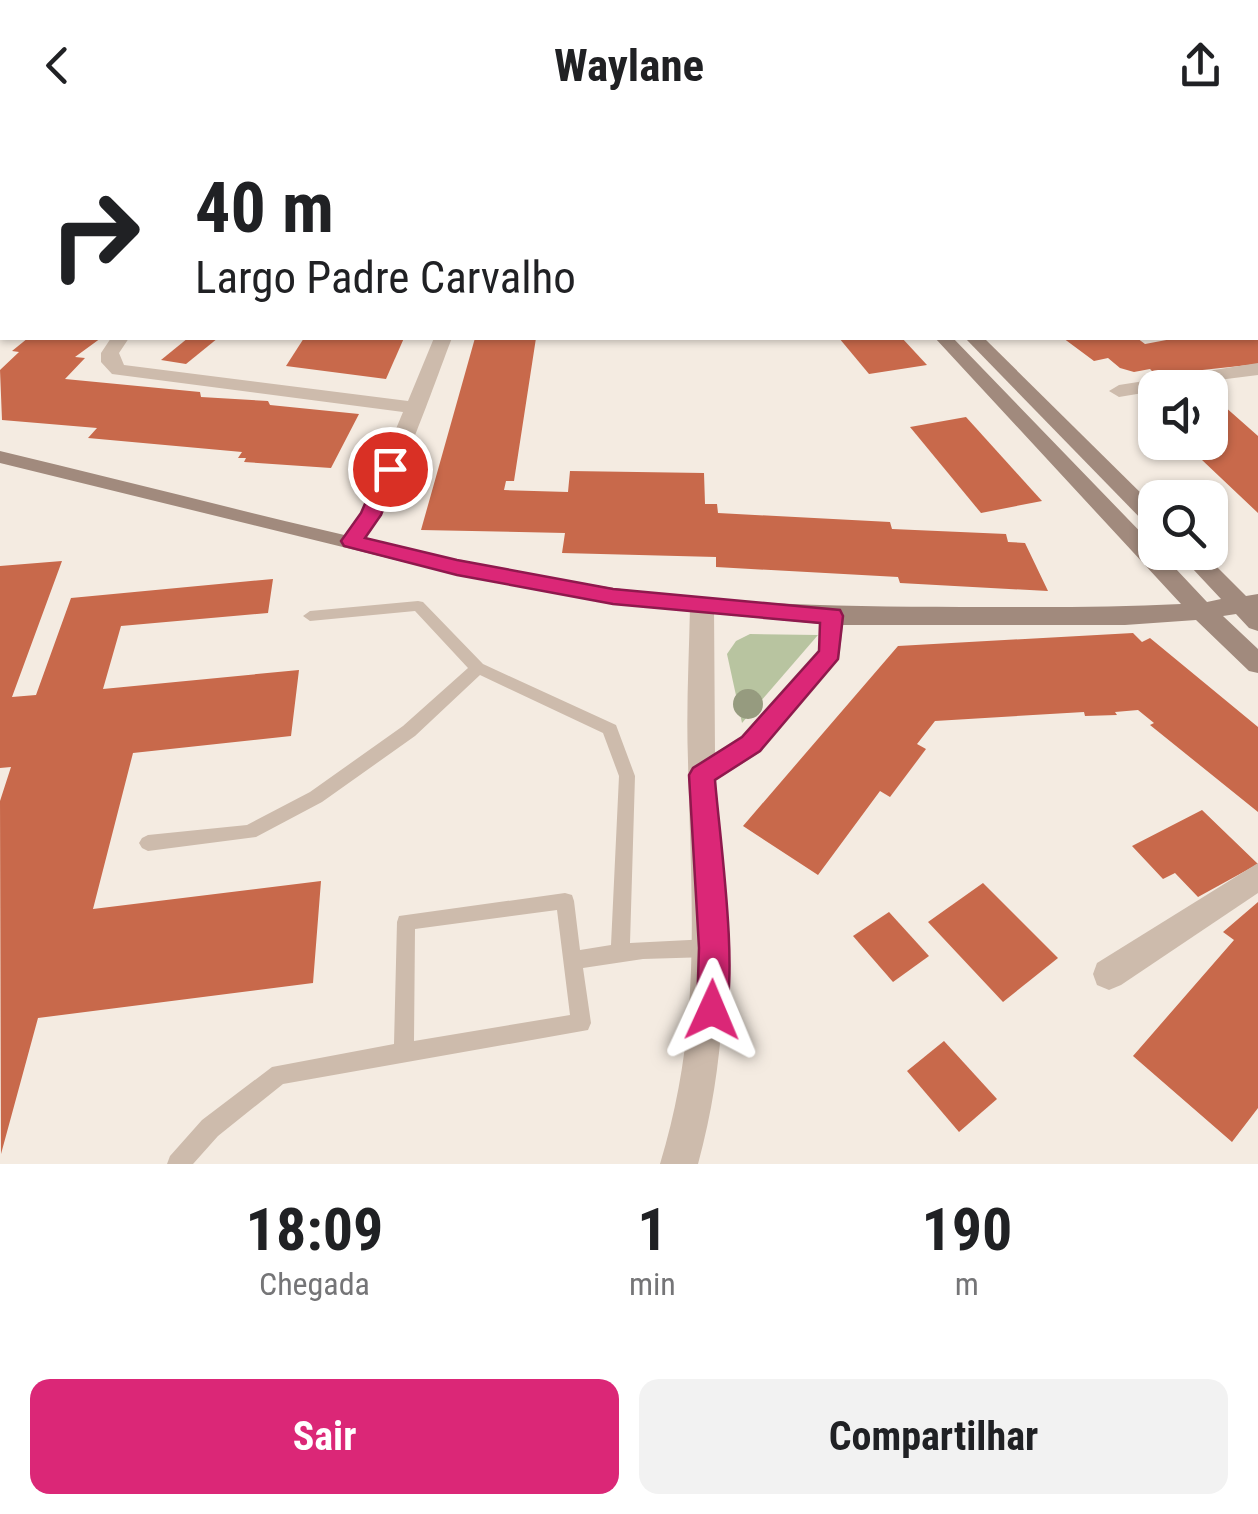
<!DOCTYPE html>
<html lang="pt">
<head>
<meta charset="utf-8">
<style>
  body { margin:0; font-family:"Roboto Condensed",sans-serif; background:#f2f2f2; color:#202124; height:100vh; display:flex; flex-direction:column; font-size:38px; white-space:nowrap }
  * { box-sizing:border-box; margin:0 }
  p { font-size:32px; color:#757577 }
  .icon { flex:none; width:55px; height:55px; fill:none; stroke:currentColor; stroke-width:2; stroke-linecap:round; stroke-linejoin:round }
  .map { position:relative; height:1034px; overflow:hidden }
  .drawer { display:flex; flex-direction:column; background:#fff; flex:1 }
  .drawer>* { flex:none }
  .banner { position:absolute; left:0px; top:0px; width:1260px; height:210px; box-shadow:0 2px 8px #0004; background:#fff; color:#202124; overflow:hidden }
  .fabs { position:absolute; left:1138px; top:240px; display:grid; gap:20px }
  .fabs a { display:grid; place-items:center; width:90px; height:90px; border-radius:20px; background:#fff; box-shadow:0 2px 8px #0004; font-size:50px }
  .pin { position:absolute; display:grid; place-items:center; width:85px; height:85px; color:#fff; margin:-42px; border:5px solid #fff; border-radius:50%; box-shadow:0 2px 10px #0007 }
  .me { position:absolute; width:110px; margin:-55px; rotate:1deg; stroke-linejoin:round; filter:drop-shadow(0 0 8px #0008) }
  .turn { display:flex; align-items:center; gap:35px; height:210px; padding:0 30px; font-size:45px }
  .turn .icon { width:130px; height:130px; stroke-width:2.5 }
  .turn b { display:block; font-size:70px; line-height:85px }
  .eta { display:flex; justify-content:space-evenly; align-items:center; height:170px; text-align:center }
  .eta b { font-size:60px; font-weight:700; line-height:70px }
  .primary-button { display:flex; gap:20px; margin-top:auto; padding:20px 30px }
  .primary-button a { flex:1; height:115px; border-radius:20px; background:#db2777; color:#fff; font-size:40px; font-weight:700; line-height:115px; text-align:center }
  .primary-button a+a { background:#f2f2f2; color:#202124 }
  header { display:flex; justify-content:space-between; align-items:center; height:130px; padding:0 30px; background:#fff; font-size:45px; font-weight:700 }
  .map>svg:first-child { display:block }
</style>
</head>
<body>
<header><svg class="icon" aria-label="back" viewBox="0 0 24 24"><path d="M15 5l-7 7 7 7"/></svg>Waylane<svg class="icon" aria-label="share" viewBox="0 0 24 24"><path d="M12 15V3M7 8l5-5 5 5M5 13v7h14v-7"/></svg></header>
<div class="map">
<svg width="1258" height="1034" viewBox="0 0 1258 1034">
  <rect width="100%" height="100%" fill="#f4ebe1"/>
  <!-- green -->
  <polygon fill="#b8c4a0" points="750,504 818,505 742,593 727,524 736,511"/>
  <!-- building -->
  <g fill="#c8694b">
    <polygon points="28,208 101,208 75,227 85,228 65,249 200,262 201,267 268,271 270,275 359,284 331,338 244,332 246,328 238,328 242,322 88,308 97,298 2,290 0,240 19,222 12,221"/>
    <polygon points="188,208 218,208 186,234 161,230"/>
    <polygon points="304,208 404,208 386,249 286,236"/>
    <polygon points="475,208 536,208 514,351 506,351 504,360 568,362 570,341 704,343 705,374 717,374 718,383 890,392 892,399 1006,404 1008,412 1025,413 1048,461 900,453 898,447 716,437 716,427 562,423 565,403 421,400"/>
    <polygon points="839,208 902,208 927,235 869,244"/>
    <polygon points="1063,208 1137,208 1145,214 1177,208 1258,208 1258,234 1156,245 1150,239 1134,242 1120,238 1108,228 1094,231"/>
    <polygon points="1215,268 1258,306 1258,383 1183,312 1210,312 1210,269"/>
    <polygon points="966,287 1042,371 981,383 910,297"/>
    <polygon points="62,431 12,567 36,565 71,468 273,449 268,483 121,496 103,559 299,540 291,606 133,623 93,779 321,751 313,853 38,888 1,1024 0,671 11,637 0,638 0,436"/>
    <polygon points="1133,503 1142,512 1150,508 1258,597 1258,682 1150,595 1154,593 1138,580 1115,582 1117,585 1085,586 1084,582 935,591 917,614 926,619 890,667 880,661 818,745 743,696 898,516"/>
    <polygon points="1202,680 1258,734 1198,767 1175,743 1163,749 1132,716"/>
    <polygon points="983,753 1058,828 1003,872 928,792"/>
    <polygon points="1258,772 1258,978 1232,1012 1133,926 1234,810 1223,802"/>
    <polygon points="889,782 929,826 893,852 853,806"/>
    <polygon points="944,911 997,969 959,1002 907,941"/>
  </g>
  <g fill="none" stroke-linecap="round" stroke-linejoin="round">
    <!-- lane -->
    <path fill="#cdbbac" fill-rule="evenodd" d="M418 471 423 472 483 534 616 595 635 646 630 813 709 809 716 812 719 818 716 824 709 827 643 829 583 838 591 893 588 900 283 954 218 1006 193 1034H167L170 1026 202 990 272 937 394 914 397 792 399 786 565 763 572 765 574 771 580 820 611 815 619 646 603 603 480 545 415 606 322 672 256 707 148 721 142 718 139 713 142 708 148 705 247 695 310 662 403 596 468 538 415 481 310 491 303 486 310 481ZM557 780 570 885 414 911 415 799Z"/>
    <!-- street -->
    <g fill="#cdbbac" fill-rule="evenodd">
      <polygon points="466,0 481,0 482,2 467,2"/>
      <polygon points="1065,0 1080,0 1081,2 1066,2"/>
      <polygon points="2,95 2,105 0,106 0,96"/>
      <path d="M111 208H129L119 223 124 235 408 271 434 208H452C437 245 382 410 351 418L340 411 361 383 403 282 112 244 101 232V223Z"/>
      <polygon points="1258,233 1258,245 1155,258 1155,261 1119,267 1109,261 1119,255"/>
      <path d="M702 469 714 477 715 623 741 606 818 520 823 480H841L844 486 839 530 761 622 716 650C725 784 734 903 698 1034H660C703 893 691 775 688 631 686 579 689 528 690 477Z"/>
      <polygon points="1258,733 1258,763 1121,855 1109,860 1097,855 1093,844 1097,833"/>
    </g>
    <!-- secondary -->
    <g fill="#a18a7d" fill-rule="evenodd">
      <polygon points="761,0 774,0 775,2 762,2"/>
      <path d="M935 208H953L1155 417V422H1160L1207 472 1221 469 1177 422H1202L1246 466 1258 464V501L1249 498 1236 484 1223 486 1258 519V543L1249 541 1196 490 1125 495H832L613 474 457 445 0 333V321C203 369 407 427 614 458 729 475 845 477 961 477 1035 477 1108 478 1181 474Z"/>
      <polygon points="965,208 984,208 1155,377 1155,397 1147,395"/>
    </g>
  </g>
  <!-- trees -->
  <circle fill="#969b7f" cx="748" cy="574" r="15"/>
  <!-- route -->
  <path fill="#db2777" stroke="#8e194d" stroke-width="2.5" d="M390 333 399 339 381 385 365 408 457 430 613 459 840 480 843 486 838 529 760 621 715 650C719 701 740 850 723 891L712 895 701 891 697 880 699 818 689 645 693 638 742 607 819 521 820 493 613 474 457 445 344 416 341 411 361 383 380 339Z"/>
</svg>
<div class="fabs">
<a><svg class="icon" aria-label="sound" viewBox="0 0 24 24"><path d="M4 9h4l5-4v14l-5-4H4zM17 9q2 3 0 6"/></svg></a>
<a><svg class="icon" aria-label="search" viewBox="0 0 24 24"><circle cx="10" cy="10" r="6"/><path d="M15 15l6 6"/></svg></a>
</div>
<div class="pin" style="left:390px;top:339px;background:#d93025"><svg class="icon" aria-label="arrive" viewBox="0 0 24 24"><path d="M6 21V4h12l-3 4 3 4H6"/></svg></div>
<svg class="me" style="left:712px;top:880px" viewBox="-20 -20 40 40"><path d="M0-17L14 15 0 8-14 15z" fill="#db2777" stroke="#fff" stroke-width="4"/></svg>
<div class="banner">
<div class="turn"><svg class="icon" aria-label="right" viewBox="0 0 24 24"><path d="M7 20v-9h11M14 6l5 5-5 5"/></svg><div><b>40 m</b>Largo Padre Carvalho</div></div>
</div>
</div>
<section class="drawer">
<div class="eta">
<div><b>18:09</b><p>Chegada</p></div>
<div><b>1</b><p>min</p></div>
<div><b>190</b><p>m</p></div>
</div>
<div class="primary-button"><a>Sair</a><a>Compartilhar</a></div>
</section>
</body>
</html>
